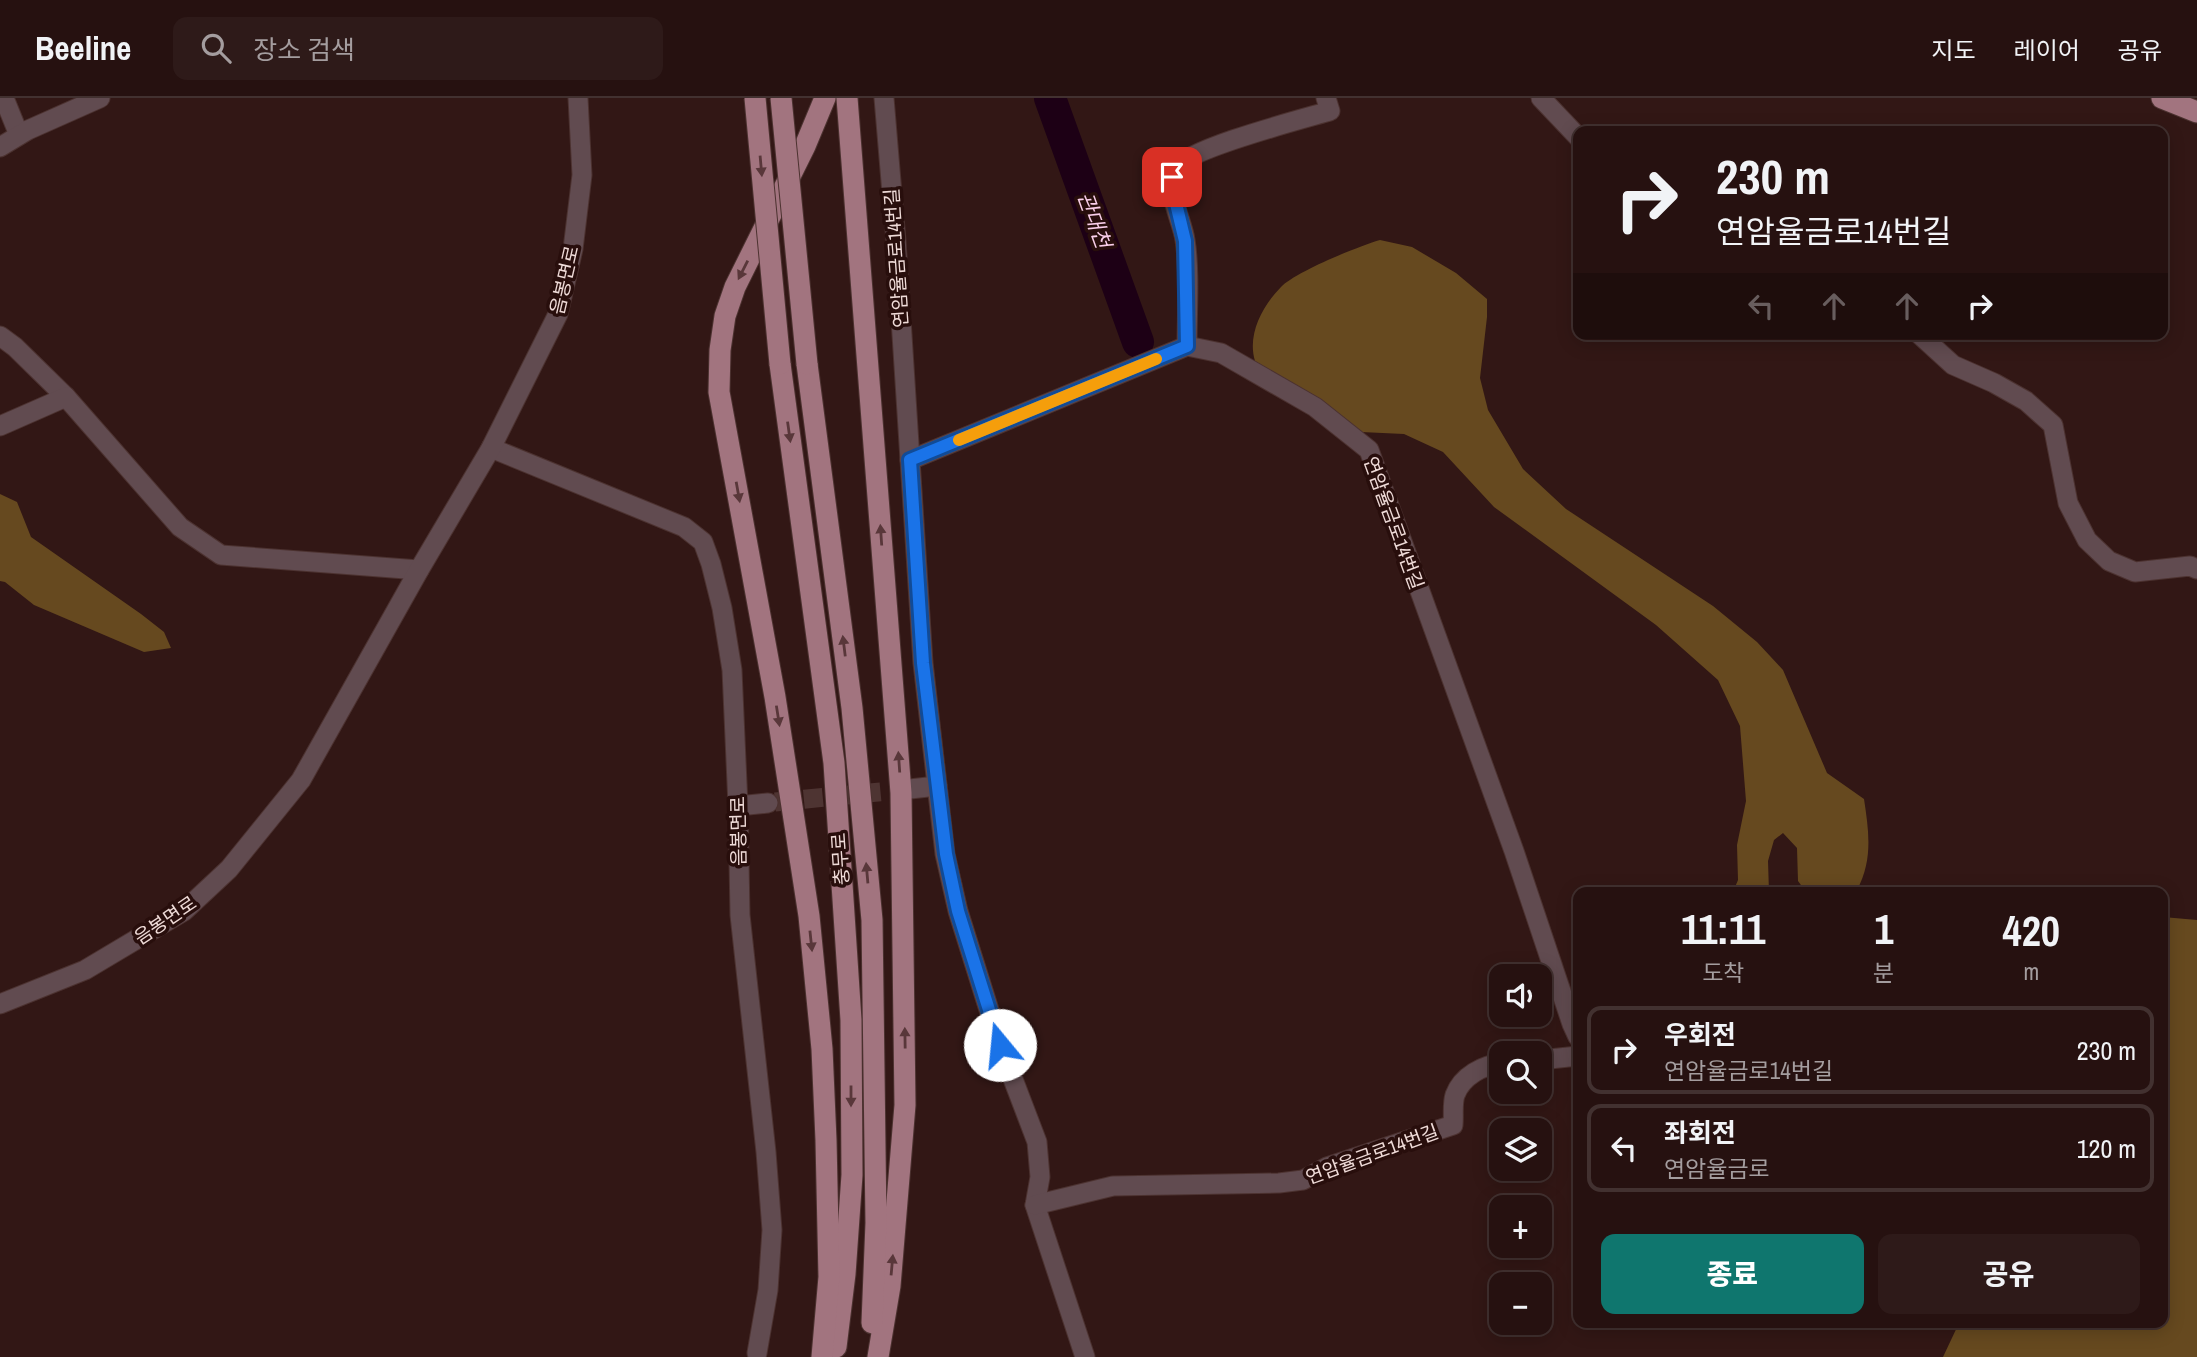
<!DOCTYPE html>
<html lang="ko">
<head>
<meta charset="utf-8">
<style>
  body { margin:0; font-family:"Archivo Narrow","Noto Sans KR",sans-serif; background:#2e1a19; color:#f1f3f6; height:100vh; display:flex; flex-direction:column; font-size:26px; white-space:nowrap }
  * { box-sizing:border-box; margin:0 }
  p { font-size:23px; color:#a49d9f }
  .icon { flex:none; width:38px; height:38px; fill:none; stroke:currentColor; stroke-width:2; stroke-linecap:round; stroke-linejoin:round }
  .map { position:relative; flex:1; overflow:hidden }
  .drawer { position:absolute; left:1573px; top:789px; width:595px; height:441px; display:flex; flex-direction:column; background:#261110; border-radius:14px; box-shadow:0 4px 18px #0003,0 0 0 2px #423130 }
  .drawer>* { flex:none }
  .guide { position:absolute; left:1573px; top:28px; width:595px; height:214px; border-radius:14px; box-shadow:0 4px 18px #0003,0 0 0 2px #423130; background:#261110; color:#f1f3f6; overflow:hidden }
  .buttons { position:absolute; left:1489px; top:866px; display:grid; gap:14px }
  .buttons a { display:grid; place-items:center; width:63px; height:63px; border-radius:14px; background:#261110; box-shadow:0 4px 18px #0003,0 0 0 2px #423130; font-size:35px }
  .pin { position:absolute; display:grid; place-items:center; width:60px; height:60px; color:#fff; margin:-30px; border-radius:14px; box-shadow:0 4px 10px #0006 }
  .me { position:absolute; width:77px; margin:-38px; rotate:343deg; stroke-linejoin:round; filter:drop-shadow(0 0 5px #0008) }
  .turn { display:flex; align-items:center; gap:24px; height:147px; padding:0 28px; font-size:32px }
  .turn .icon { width:91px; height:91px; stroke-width:2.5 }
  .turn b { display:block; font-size:49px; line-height:60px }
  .lanes { display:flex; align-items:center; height:66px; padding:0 28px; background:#0003; justify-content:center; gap:35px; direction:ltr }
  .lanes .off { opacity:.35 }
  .eta { display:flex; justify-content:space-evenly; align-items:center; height:119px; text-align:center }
  .eta b { font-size:42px; font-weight:800; line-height:49px }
  .button { display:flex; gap:14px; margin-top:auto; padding:14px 28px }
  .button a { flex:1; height:80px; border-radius:14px; background:#0f766e; color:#fff; font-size:28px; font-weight:800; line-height:80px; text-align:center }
  .button a+a { background:#2e1a19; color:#f1f3f6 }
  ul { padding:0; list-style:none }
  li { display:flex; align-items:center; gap:21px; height:88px; margin:0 14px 10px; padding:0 14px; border:4px solid #423130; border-radius:14px }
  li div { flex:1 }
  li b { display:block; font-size:26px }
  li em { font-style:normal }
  header { display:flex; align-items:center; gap:42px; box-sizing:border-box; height:98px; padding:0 35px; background:#261110; border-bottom:2px solid #423130 }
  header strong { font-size:33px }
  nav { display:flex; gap:38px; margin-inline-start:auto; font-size:24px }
  .search { width:490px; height:63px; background:#2e1a19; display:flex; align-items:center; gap:18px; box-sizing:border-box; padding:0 24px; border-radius:14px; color:#a49d9f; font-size:26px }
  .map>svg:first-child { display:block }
</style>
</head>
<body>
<header>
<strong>Beeline</strong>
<div class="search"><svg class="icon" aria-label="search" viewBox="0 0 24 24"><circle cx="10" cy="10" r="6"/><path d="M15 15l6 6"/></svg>장소 검색</div>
<nav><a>지도</a><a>레이어</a><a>공유</a></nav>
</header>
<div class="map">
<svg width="2197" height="1259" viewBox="0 0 2197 1259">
  <rect width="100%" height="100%" fill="#321715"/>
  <!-- forest -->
  <g fill="#66491f">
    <path d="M1380 142 1412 149 1456 175 1487 201V219L1480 280 1488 312 1523 371 1566 411 1713 508 1757 544 1783 572 1827 675 1864 701C1869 734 1873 762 1857 792L1859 794H1806L1798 783 1797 750 1783 735 1774 742 1768 763 1769 794H1733L1738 782 1737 747 1746 703 1740 628 1718 582 1656 527 1494 409 1443 354 1404 336 1361 334 1255 263C1247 237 1262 208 1281 189 1295 174 1359 148 1380 142Z"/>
    <polygon points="0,396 17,404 31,439 141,516 164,534 171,550 144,554 34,507 5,484 0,483"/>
    <polygon points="2163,819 2197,822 2197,1259 1943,1259 1959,1225 2163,1225"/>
  </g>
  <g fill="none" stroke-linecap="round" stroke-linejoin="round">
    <!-- river -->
    <polyline stroke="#1d0015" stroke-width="32" points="1050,0 1138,244"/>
    <!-- minor-tunnel -->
    <polyline stroke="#4e3432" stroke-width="19" stroke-dasharray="19 10" stroke-linecap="butt" points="775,704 910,691"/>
    <!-- minor casing -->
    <g stroke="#4c3230" stroke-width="21">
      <g id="minor">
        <polyline points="4,0 19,37"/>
        <polyline points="884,0 896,143 923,565 945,756 958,813 1000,947 1037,1044 1040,1079 1035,1107 1085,1259"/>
        <polyline points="1541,0 1578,39"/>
        <polyline points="0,49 28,32 100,0"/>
        <polyline points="1919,236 1953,267 1994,285 2026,303 2053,327 2068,405 2087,442 2109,463 2135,474 2190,468 2197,471"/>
        <polyline points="0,238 15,249 66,299"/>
        <path d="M1187 248C1187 216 1190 172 1185 142 1182 121 1163 89 1176 70 1189 50 1303 21 1330 13L1326 0"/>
        <polyline points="0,328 66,299 180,429 221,457 419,472"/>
        <polyline points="491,350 684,429 703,444 711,466 722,510 732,572 738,708 740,817 766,1054 772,1132 768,1192 757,1255"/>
        <polyline points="910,362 1187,248 1221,255 1315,309 1369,352 1514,753 1572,926 1578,939"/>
        <polyline points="910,691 937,688"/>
        <polyline points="738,708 768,705"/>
        <polyline points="0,906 85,872 184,813 229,771 301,682 419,472 491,350 558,216 573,151 582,77 578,0"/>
        <polyline points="1540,962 1578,958"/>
        <path d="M1035 1107 1113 1088 1279 1085 1303 1082 1327 1069 1453 1027C1454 1018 1452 1006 1455 997 1462 978 1483 967 1502 965"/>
      </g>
    </g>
    <!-- major casing -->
    <g stroke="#4c3230" stroke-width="23">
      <g id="major">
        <polyline points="847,0 901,695 905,1007 890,1188 878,1259"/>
        <polyline points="2162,0 2197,14"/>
        <polyline points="780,266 834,665 851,922 852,1077 845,1176 836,1249"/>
        <polyline points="807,266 852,610 872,822 876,1125 872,1225"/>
        <polyline points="822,1259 829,1179 826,1042 822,951 809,818 775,599 719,294 720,252 725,218 735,189 805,48 825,0"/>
      </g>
    </g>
    <!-- minor -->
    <use href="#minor" stroke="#614b50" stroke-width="19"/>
    <!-- major -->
    <use href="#major" stroke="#a2747f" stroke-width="21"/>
    <!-- major-bridge casing -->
    <g stroke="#4c3230" stroke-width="23" stroke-linecap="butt">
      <g id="major-bridge">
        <polyline points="755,0 780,266"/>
        <polyline points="781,0 807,266"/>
      </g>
    </g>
    <!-- major-bridge -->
    <use href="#major-bridge" stroke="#a2747f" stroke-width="21"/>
  </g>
  <!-- one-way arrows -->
  <defs><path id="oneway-solid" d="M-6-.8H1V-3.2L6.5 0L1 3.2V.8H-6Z" transform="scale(1.75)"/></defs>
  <g fill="#59373a">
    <use href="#oneway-solid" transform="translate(761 68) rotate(85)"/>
    <use href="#oneway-solid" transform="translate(743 172) rotate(117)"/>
    <use href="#oneway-solid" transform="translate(789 334) rotate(82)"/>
    <use href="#oneway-solid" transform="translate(738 394) rotate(80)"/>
    <use href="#oneway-solid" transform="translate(881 437) rotate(-94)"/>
    <use href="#oneway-solid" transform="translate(844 548) rotate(-97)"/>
    <use href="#oneway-solid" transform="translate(778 618) rotate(81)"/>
    <use href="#oneway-solid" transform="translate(899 664) rotate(-94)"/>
    <use href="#oneway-solid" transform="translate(867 775) rotate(-95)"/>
    <use href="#oneway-solid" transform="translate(811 843) rotate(84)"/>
    <use href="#oneway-solid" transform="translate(905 940) rotate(-91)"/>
    <use href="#oneway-solid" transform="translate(851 998) rotate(90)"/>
    <use href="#oneway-solid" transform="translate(892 1167) rotate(-85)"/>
  </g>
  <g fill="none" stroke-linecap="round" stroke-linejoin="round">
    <!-- route casing -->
    <g stroke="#114b97" stroke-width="18">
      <polyline id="route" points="1000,947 958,813 946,756 923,565 910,362 1187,248 1185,143 1173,93 1172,79"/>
    </g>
    <!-- route -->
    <use href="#route" stroke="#1a73e8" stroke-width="12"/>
    <!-- slow -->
    <polyline stroke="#f59e0b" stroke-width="12" points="959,342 1156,261"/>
  </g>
  <g text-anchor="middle" stroke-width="7" stroke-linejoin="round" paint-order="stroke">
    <!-- street labels -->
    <g font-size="19" fill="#efdbd8" stroke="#280e0c">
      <text transform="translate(896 160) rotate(-94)" y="7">연암율금로14번길</text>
      <text transform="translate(564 182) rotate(-77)" y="7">음봉면로</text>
      <text transform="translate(1394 425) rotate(70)" y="7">연암율금로14번길</text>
      <text transform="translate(738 733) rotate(-91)" y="7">음봉면로</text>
      <text transform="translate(840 761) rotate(-94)" y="7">충무로</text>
      <text transform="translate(165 822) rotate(-34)" y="7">음봉면로</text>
      <text transform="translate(1372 1056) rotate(-20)" y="7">연암율금로14번길</text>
    </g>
    <!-- water labels -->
    <g font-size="21" font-style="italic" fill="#facfea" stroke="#280e0c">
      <text transform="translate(1094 122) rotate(70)" y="7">관대천</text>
    </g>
  </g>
</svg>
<div class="buttons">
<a><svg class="icon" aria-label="sound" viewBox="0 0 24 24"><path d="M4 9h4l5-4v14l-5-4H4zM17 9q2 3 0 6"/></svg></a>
<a><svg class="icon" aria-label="search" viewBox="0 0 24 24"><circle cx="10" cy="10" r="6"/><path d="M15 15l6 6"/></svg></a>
<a><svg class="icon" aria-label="layers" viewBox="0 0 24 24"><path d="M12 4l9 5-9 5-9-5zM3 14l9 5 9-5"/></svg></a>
<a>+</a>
<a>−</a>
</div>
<div class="pin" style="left:1172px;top:79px;background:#d93025"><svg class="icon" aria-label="arrive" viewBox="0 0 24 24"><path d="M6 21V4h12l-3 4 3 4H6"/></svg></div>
<svg class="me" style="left:1000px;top:947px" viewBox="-20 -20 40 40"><circle r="19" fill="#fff"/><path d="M0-13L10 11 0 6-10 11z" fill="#1a73e8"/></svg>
<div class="guide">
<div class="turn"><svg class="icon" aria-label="right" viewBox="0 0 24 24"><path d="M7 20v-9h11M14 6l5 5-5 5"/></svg><div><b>230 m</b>연암율금로14번길</div></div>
<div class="lanes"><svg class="icon off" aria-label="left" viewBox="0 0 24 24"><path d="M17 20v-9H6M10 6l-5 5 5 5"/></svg><svg class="icon off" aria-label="ahead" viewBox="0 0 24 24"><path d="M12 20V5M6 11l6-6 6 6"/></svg><svg class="icon off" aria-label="ahead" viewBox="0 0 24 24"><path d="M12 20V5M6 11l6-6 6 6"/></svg><svg class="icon" aria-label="right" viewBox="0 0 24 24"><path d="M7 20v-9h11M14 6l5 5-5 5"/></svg></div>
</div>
<section class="drawer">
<div class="eta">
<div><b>11:11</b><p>도착</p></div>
<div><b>1</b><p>분</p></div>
<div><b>420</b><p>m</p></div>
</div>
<ul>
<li><svg class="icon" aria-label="right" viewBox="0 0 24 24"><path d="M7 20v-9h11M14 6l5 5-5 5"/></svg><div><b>우회전</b><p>연암율금로14번길</p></div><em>230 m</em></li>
<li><svg class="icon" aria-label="left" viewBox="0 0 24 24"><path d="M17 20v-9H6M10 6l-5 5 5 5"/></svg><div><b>좌회전</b><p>연암율금로</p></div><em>120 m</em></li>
</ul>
<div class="button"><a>종료</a><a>공유</a></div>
</section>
</div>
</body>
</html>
